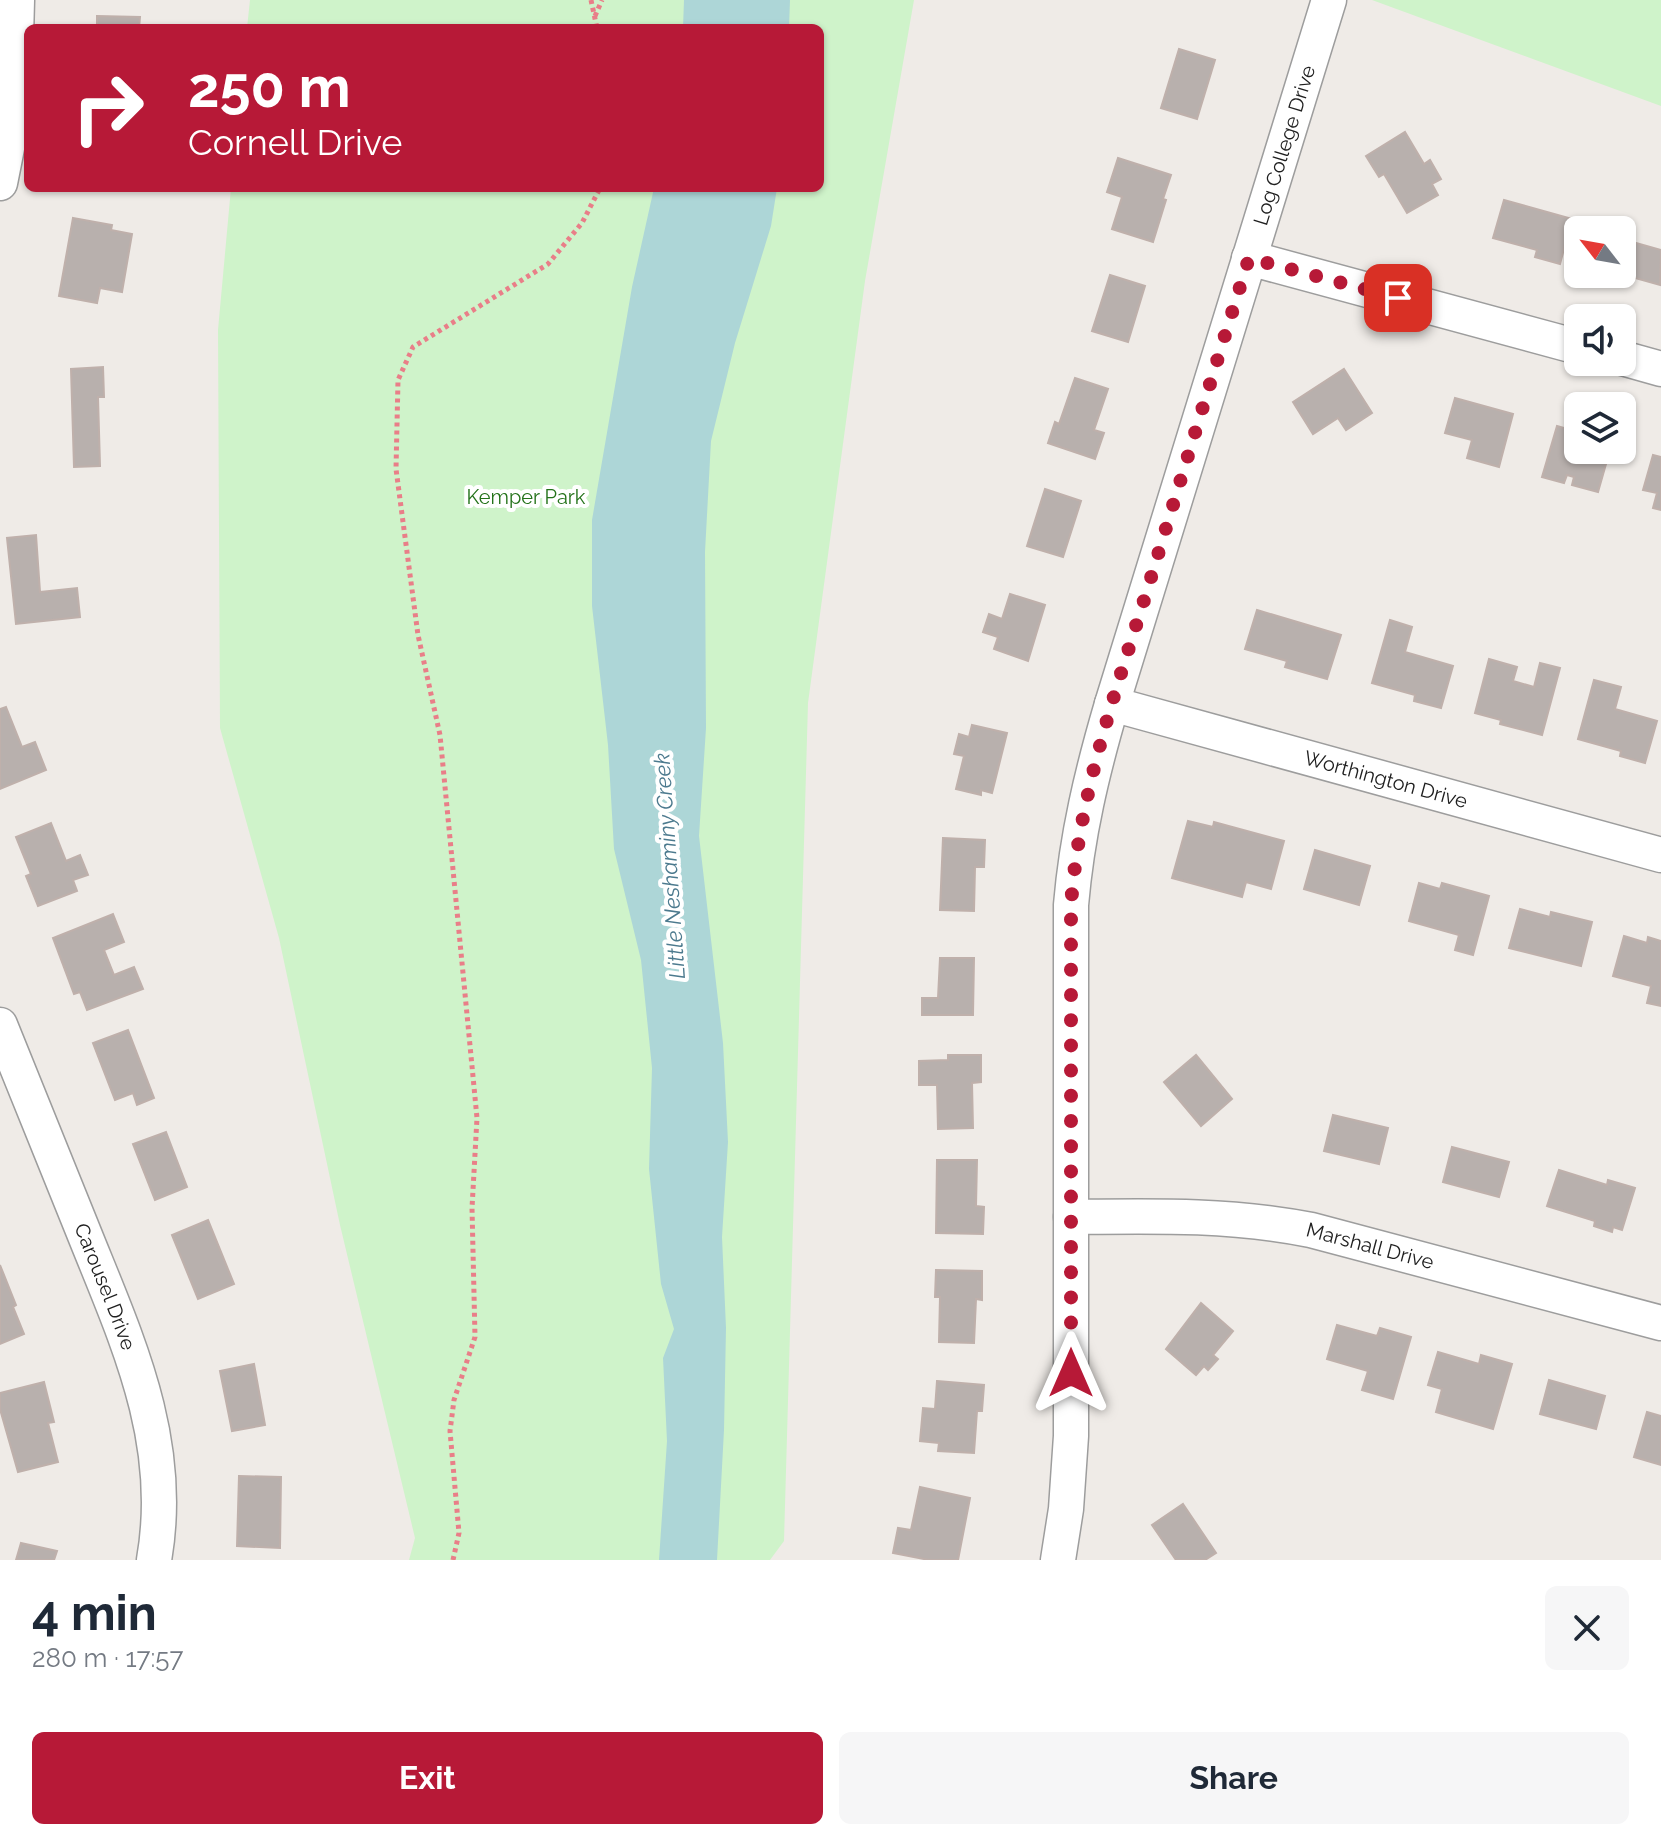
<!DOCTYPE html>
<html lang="en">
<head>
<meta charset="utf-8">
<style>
  body { margin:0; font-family:Raleway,sans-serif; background:#f6f6f7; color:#1f2937; height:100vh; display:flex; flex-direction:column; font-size:30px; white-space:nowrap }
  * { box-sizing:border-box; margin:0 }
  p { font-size:26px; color:#747a83 }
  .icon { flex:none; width:44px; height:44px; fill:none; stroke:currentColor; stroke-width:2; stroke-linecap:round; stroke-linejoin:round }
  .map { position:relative; height:1560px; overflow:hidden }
  .drawer { display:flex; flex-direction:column; background:#fff; flex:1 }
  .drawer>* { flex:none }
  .top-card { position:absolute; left:24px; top:24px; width:800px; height:168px; border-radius:12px; box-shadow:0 2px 6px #0004; background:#b71937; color:#fff; overflow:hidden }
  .needle { width:52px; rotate:301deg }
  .buttons { position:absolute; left:1564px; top:216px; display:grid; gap:16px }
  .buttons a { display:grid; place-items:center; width:72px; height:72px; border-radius:12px; background:#fff; box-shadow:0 2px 6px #0004; font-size:40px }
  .pin { position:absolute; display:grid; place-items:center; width:68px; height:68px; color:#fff; margin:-34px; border-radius:16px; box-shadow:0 4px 12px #0006 }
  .me { position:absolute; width:88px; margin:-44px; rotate:0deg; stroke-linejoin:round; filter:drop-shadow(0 0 6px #0008) }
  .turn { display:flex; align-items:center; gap:28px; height:168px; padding:0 32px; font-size:36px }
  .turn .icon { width:104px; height:104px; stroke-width:2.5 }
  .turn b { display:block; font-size:56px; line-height:68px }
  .round { display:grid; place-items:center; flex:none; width:84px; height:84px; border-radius:12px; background:#f6f6f7 }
  .summary { display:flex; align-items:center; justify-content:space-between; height:136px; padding:0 32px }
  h1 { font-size:48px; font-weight:700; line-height:60px }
  .primary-button { display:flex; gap:16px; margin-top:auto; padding:16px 32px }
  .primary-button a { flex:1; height:92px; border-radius:12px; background:#b71937; color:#fff; font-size:32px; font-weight:700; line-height:92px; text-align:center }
  .primary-button a+a { background:#f6f6f7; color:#1f2937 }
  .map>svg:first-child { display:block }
</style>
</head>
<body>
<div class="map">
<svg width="1661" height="1560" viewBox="0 0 1661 1560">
  <rect width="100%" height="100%" fill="#efebe7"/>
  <!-- park -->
  <g fill="#cff3ca">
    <polygon points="250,0 914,0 865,281 808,703 784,1541 770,1560 409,1560 415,1538 340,1225 279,938 220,728 218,330 231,188 820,188 820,28 247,28"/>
    <polygon points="1372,0 1661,0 1661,106"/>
  </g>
  <!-- water -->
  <g fill="#add6d7">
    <polygon points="684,0 790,0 789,28 683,28"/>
    <polygon points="654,188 777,188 771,226 735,343 711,441 705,552 706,728 699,836 723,1043 728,1142 722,1237 726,1328 724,1430 717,1560 659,1560 667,1441 663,1358 674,1329 661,1284 649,1169 652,1068 641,960 614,849 608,745 592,606 592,520 632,287"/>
  </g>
  <!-- building -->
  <g fill="#b8b0ad" stroke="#bfb0ab" stroke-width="2">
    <polygon points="97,16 140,17 139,28 97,28"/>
    <polygon points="1179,49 1215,60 1197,119 1161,108"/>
    <polygon points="1405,132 1424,164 1430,160 1441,179 1432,184 1438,195 1407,213 1384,174 1379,177 1366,156"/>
    <polygon points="1118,158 1171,175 1163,199 1166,200 1153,242 1112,229 1122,197 1107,192"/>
    <polygon points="1504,200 1572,219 1560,264 1535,257 1537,250 1493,238"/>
    <polygon points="73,218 112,225 111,230 132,234 122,292 100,288 97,303 59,296"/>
    <polygon points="1622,239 1661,250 1660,285 1621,274"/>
    <polygon points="1110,275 1145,286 1128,342 1092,331"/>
    <polygon points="103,367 104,397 98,397 100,466 74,467 71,369"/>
    <polygon points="1344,369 1372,413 1346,430 1338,418 1313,434 1293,402"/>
    <polygon points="1075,378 1108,389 1094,430 1104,433 1095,459 1048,443 1055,422 1059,424"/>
    <polygon points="1455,398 1513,414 1499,467 1467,458 1472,440 1445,433"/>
    <polygon points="1557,426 1578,432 1578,450 1610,450 1598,492 1572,485 1574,477 1567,475 1564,483 1542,477"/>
    <polygon points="1653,455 1661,457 1661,510 1653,508 1657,493 1643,490"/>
    <polygon points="1045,489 1081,501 1063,557 1027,546"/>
    <polygon points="36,535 40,592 77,588 80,617 16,624 7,538"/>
    <polygon points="1010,594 1045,605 1028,661 994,649 998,637 983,632 989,614 1002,619"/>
    <polygon points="1257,610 1341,635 1327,679 1285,667 1287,661 1245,649"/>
    <polygon points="1390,620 1412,627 1405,652 1453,666 1441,708 1414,701 1415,695 1372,683"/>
    <polygon points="1489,659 1517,667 1513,681 1534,687 1540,663 1560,668 1542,735 1500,724 1501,720 1475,713"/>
    <polygon points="1594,680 1621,687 1615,709 1657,721 1645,763 1620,756 1621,751 1578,739"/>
    <polygon points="6,707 22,747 35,742 46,770 0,789 0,709"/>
    <polygon points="972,725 1007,733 992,793 981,790 981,795 956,789 964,756 954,754 959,734 969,737"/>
    <polygon points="1188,821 1213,827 1214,822 1284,841 1271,889 1246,882 1242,897 1172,878"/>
    <polygon points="51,823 66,861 80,855 88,875 73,880 77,891 38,906 26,876 31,874 16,837"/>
    <polygon points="943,838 985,840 984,867 975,867 974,911 940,910"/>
    <polygon points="1315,850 1370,866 1359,905 1304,889"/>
    <polygon points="1419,883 1440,889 1442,883 1489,896 1473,955 1455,950 1459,935 1409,921"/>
    <polygon points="1520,909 1550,917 1551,912 1592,922 1581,966 1509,948"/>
    <polygon points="113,914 124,942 104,950 114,975 134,967 143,989 87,1010 80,992 74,994 53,938"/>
    <polygon points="1624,936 1647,943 1648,937 1661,941 1661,1006 1647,1003 1651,986 1613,976"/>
    <polygon points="940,958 974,958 973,1015 922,1015 922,998 938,998"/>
    <polygon points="128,1030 154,1098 137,1105 133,1093 115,1100 93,1043"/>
    <polygon points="948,1055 981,1055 981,1082 972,1083 973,1128 938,1129 937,1085 919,1085 919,1061 948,1060"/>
    <polygon points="1196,1055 1232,1099 1201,1126 1164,1082"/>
    <polygon points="1333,1115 1388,1128 1379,1164 1324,1151"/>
    <polygon points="166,1132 187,1187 155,1200 133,1144"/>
    <polygon points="1452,1147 1509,1162 1499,1197 1443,1182"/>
    <polygon points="937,1160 977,1160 976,1206 984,1207 983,1234 936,1233"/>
    <polygon points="1559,1170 1607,1185 1608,1180 1635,1188 1622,1230 1613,1227 1612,1232 1594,1226 1595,1221 1547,1206"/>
    <polygon points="208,1220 234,1284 198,1299 172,1235"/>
    <polygon points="0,1265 16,1305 13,1307 24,1334 0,1344"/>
    <polygon points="936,1270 982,1271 982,1300 976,1299 974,1343 939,1342 940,1297 935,1297"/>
    <polygon points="1201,1303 1233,1331 1213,1355 1218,1359 1208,1370 1204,1366 1196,1375 1166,1349"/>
    <polygon points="1337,1325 1377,1336 1380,1328 1411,1337 1393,1399 1362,1390 1368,1371 1327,1359"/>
    <polygon points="1438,1352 1479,1364 1481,1355 1512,1364 1493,1429 1436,1412 1442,1389 1428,1385"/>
    <polygon points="254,1364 265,1425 232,1431 220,1371"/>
    <polygon points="1549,1380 1605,1396 1596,1429 1540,1414"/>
    <polygon points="937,1381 984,1385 982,1411 977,1411 974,1453 938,1451 939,1443 920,1441 923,1408 935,1409"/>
    <polygon points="44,1382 54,1422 48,1423 58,1462 18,1472 0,1409 0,1393"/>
    <polygon points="1647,1412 1661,1416 1661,1465 1634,1457"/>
    <polygon points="239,1476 281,1477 280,1548 237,1546"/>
    <polygon points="920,1487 970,1498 958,1560 929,1560 893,1553 898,1528 911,1530"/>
    <polygon points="1183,1504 1216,1553 1205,1560 1176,1560 1152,1525"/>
    <polygon points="21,1543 57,1551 54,1560 16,1560"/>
  </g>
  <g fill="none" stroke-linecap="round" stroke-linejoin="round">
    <!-- street casing -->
    <g stroke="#9d9d9d" stroke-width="37">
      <g id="street">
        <polyline points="0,183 14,113 17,0"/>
        <polyline points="1249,258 1578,347"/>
        <polyline points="1622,358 1661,369"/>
        <path id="s1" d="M1112 704 1661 855"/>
        <path id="s2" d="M0 1025C28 1094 56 1164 84 1233 127 1340 175 1441 154 1560"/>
        <path id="s3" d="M1071 1217C1152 1216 1231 1214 1311 1230L1661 1323"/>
        <path id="s4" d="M1058 1560 1066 1509 1071 1436V905C1077 835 1092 772 1112 704L1329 0"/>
      </g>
    </g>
    <!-- path -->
    <g stroke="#e97e88" stroke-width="5" stroke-dasharray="4 4" stroke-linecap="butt">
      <polyline points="591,0 597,28"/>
      <polyline points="595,16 602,0"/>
      <polyline points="453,1560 459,1533 450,1431 454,1400 475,1337 472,1208 477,1118 440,735 418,635 396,469 398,380 413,347 548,264 582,223 600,188"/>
    </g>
    <!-- street -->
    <use href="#street" stroke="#fff" stroke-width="34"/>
  </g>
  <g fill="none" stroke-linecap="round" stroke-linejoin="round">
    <!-- route -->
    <path stroke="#b71937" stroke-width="14" stroke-dasharray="0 25.2" d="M1071 1373V905C1079 797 1114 696 1146 594 1180 482 1214 370 1249 258L1398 298"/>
  </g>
  <g text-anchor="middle" stroke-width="8" stroke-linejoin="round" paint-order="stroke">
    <!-- street labels -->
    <g font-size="20" fill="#202020" stroke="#fff">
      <text dy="7" stroke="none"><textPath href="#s4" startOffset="1446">Log College Drive</textPath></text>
      <text dy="7" stroke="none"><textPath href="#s1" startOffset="284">Worthington Drive</textPath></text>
      <text dy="7" stroke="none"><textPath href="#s3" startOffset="302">Marshall Drive</textPath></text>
      <text dy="7" stroke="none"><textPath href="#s2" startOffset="282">Carousel Drive</textPath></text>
    </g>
    <!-- park labels -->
    <g font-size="20" fill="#237219" stroke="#fff">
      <text x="526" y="504">Kemper Park</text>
    </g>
    <!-- water labels -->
    <g font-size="22" font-style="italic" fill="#4c7a8e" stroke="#fff">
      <text transform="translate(669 866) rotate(-94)" y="8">Little Neshaminy Creek</text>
    </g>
  </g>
</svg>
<div class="buttons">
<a><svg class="needle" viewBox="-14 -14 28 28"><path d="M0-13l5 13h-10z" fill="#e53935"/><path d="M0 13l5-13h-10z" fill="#747a83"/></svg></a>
<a><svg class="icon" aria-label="sound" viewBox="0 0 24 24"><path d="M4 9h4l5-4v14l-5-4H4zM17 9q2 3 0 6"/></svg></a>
<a><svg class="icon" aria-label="layers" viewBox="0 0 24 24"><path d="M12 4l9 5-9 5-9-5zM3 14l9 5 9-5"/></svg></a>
</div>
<div class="pin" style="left:1398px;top:298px;background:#d93025"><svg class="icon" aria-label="arrive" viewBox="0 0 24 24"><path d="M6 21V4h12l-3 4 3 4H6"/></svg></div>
<svg class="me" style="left:1071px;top:1373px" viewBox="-20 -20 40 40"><path d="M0-17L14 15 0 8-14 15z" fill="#b71937" stroke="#fff" stroke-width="4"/></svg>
<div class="top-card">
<div class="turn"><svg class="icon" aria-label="right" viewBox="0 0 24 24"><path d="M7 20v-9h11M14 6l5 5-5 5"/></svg><div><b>250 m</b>Cornell Drive</div></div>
</div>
</div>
<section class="drawer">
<div class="summary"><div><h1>4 min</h1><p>280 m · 17:57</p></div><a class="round"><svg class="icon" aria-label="close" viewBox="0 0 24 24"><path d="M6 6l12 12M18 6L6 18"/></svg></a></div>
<div class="primary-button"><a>Exit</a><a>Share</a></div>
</section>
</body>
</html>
